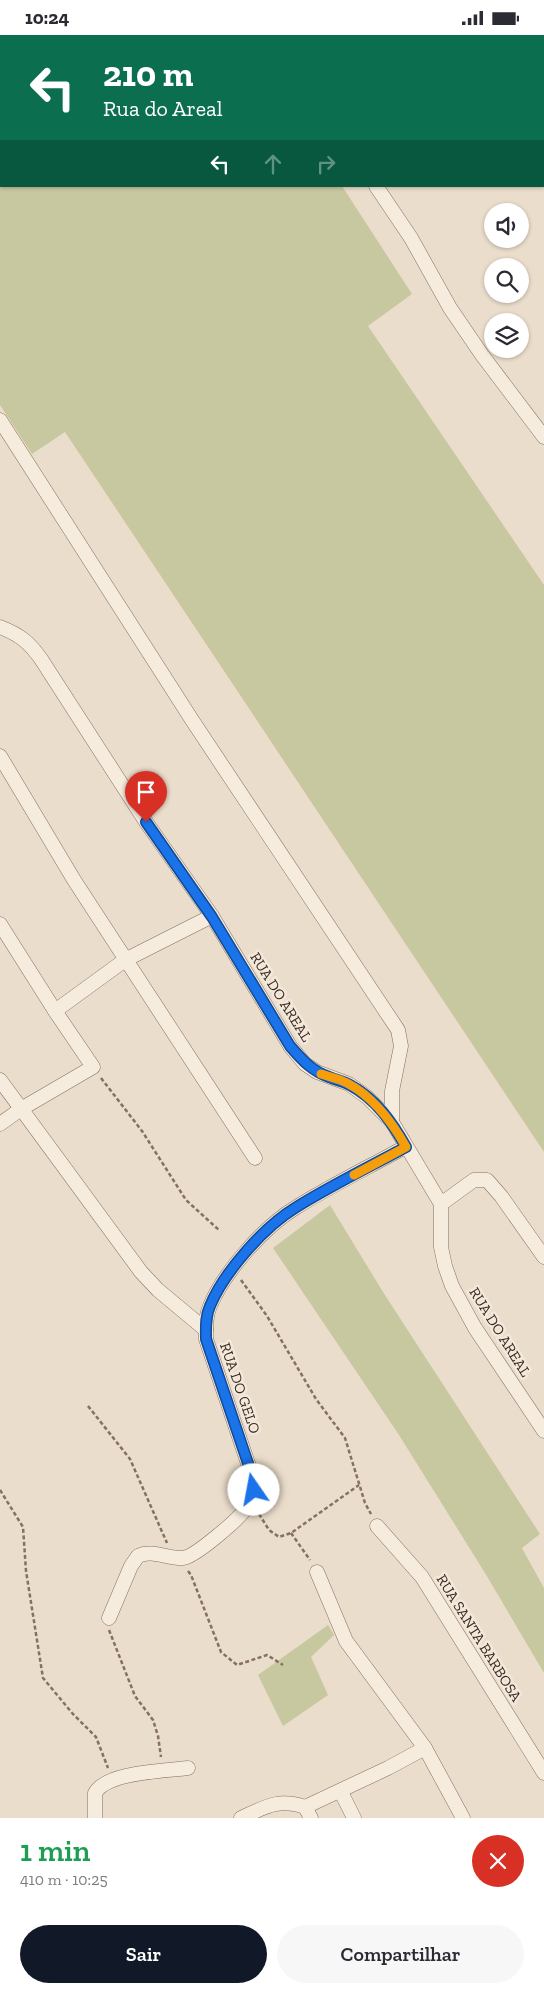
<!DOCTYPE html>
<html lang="pt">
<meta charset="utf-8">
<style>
:root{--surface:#fff;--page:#f7f7f7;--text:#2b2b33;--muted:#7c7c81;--accent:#111827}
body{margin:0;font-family:"Zilla Slab",serif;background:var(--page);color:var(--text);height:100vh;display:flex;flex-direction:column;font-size:19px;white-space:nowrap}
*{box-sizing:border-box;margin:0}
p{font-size:16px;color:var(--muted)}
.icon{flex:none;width:28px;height:28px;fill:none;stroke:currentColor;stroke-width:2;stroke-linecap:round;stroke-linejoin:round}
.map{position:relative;height:1783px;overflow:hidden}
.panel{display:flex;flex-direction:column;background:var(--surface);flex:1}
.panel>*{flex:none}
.guide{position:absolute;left:0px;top:0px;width:545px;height:152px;box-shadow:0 1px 4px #0004;background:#0b6e4f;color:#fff;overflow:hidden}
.tools{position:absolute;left:484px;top:168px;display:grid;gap:10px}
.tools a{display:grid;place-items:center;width:45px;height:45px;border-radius:50%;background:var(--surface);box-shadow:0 1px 4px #0004;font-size:25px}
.pin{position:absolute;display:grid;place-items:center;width:42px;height:42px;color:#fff;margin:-51px -21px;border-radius:50% 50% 50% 0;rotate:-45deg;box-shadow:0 0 5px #0007}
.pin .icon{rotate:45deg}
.me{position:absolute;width:55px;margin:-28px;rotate:348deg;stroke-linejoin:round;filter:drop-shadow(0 0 4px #0008)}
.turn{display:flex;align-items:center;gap:18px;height:105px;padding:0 20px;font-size:22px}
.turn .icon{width:65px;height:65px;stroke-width:2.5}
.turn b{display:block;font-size:35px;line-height:42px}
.lanes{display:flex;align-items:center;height:48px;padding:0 20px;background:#0003;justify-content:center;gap:25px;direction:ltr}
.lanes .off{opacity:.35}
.round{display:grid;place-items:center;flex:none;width:52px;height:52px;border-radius:26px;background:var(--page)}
.overview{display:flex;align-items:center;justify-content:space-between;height:85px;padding:0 20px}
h1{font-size:30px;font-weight:600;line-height:38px;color:#1e9e55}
.button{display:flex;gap:10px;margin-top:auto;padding:10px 20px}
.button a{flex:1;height:58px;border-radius:30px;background:var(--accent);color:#fff;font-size:20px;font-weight:600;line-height:58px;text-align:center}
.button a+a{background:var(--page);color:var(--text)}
.status{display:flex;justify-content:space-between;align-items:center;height:35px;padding:0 25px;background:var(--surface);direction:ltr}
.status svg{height:14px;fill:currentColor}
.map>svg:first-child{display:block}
.green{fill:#c8c8a0}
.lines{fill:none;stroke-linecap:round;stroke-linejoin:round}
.minor-casing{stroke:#867061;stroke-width:15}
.path{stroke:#867061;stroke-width:2.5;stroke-dasharray:4 2.5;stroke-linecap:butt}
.minor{stroke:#f6ecde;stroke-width:14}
.route-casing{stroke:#114b97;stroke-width:12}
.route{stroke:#1a73e8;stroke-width:9}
.slow{stroke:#f59e0b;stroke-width:9}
.labels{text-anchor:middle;stroke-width:5;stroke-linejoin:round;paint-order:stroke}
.street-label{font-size:15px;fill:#382a23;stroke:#f3e8da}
</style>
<div class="status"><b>10:24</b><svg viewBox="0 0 49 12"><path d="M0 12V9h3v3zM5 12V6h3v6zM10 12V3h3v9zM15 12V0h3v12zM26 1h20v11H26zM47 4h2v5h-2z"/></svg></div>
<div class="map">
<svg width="544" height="1783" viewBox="0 0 544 1783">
<rect width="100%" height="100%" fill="#ebddcb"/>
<!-- green -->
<g class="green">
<path d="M0,0H250L251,1H1V151H342L412,259L368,291L544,550V1117L65,397L32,419L0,370Z"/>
<path d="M330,1170L383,1257L540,1499L522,1513L544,1553V1638L485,1538L399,1400L273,1213Z"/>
<path d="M328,1590L334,1600L311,1622L328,1660L283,1691L258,1640Z"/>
</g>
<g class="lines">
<!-- minor casing -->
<g class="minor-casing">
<g id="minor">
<path d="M289,0V1"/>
<path d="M483,0L484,1"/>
<path d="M544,86V87"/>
<path d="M376,151L411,203L450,273L482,320L544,402"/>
<path d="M0,385L192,685L398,995L401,1011L392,1056V1087"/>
<path d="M0,592C20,600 29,607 41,624L146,787L212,881L290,1011L305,1029L317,1037L349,1049L367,1062L392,1087L441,1169V1212L445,1231L452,1251L475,1293L544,1396"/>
<path d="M0,721L74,845L255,1123"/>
<path d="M0,889L55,976"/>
<path d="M0,1045L141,1237L158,1255L206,1295"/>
<path d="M0,1089L21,1074L93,1032L55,976L125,925L212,881"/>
<path d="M441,1169L474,1145H487L501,1161L544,1222"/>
<path d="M377,1491L422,1542L544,1738"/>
<path d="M317,1537L346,1606L425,1713L463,1783"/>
<path d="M109,1583L131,1531L138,1521C151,1514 169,1524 183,1523C195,1522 240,1483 246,1473C252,1463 254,1455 253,1443L206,1304C206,1293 205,1282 210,1271C224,1237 264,1192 295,1173C330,1151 369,1132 405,1112"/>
<path d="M341,1757L354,1783"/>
<path d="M95,1783V1758C107,1737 164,1736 188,1733"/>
<path d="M241,1783C265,1772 278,1763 305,1772"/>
<path d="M311,1783L305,1772L388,1733L425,1713"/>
</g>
</g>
<!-- path -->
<g class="path">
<path d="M101,1043L142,1096L186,1165L220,1196"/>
<path d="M241,1245L267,1281L316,1364L345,1403L365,1468L371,1479"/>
<path d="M88,1371L130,1424L167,1508"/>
<path d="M0,1455L23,1492L26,1536L43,1643L73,1679L96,1702L108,1733"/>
<path d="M259,1479L269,1495L279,1502L291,1498L359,1450"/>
<path d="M291,1498L310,1525"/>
<path d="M188,1536L191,1540L221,1617L237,1630L267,1620L283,1630"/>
<path d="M109,1595L135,1661L153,1685L158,1701L161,1722"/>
</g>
<!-- minor -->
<use href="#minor" class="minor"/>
</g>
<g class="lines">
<!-- route casing -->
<g class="route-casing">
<path id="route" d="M146,787L212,882L290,1011C302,1025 312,1036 329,1042C336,1045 343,1046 350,1050C376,1064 392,1087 406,1112C369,1132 330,1151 295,1173C264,1192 224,1237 210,1271C205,1282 206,1293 206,1304L253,1443L254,1455"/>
</g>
<!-- route -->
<use href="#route" class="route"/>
<!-- slow -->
<path class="slow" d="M321,1039C330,1042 339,1044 347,1048C374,1062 392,1087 406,1112L354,1140"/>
</g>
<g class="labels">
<!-- street labels -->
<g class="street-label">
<text transform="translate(281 962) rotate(58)" y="5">RUA DO AREAL</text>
<text transform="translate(500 1297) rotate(58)" y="5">RUA DO AREAL</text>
<text transform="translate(240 1353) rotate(71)" y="5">RUA DO GELO</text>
<text transform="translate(479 1603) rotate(58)" y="5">RUA SANTA BARBOSA</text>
</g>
</g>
</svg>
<div class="tools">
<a><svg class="icon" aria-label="sound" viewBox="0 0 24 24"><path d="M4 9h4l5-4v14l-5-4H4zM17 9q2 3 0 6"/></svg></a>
<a><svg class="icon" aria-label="search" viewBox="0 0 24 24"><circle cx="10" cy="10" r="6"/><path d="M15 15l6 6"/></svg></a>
<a><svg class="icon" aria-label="layers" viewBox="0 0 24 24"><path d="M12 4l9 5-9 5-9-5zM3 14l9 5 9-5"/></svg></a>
</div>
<div class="pin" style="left:146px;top:787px;background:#d93025"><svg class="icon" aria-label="arrive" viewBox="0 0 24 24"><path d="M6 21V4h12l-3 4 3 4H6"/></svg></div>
<svg class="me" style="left:254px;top:1455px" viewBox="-20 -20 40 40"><circle r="19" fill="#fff"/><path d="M0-13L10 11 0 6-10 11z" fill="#1a73e8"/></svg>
<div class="guide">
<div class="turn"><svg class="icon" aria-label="left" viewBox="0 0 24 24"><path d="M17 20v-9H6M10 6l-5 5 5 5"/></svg><div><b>210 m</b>Rua do Areal</div></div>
<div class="lanes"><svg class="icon" aria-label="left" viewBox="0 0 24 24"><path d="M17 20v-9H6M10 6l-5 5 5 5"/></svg><svg class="icon off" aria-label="ahead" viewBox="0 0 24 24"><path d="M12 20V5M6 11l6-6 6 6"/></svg><svg class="icon off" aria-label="right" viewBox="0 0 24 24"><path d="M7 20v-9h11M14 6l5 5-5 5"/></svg></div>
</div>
</div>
<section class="panel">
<div class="overview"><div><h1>1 min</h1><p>410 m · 10:25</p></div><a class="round" style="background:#d93025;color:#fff"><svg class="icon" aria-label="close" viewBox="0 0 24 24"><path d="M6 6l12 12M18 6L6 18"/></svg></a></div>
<div class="button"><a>Sair</a><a>Compartilhar</a></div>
</section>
